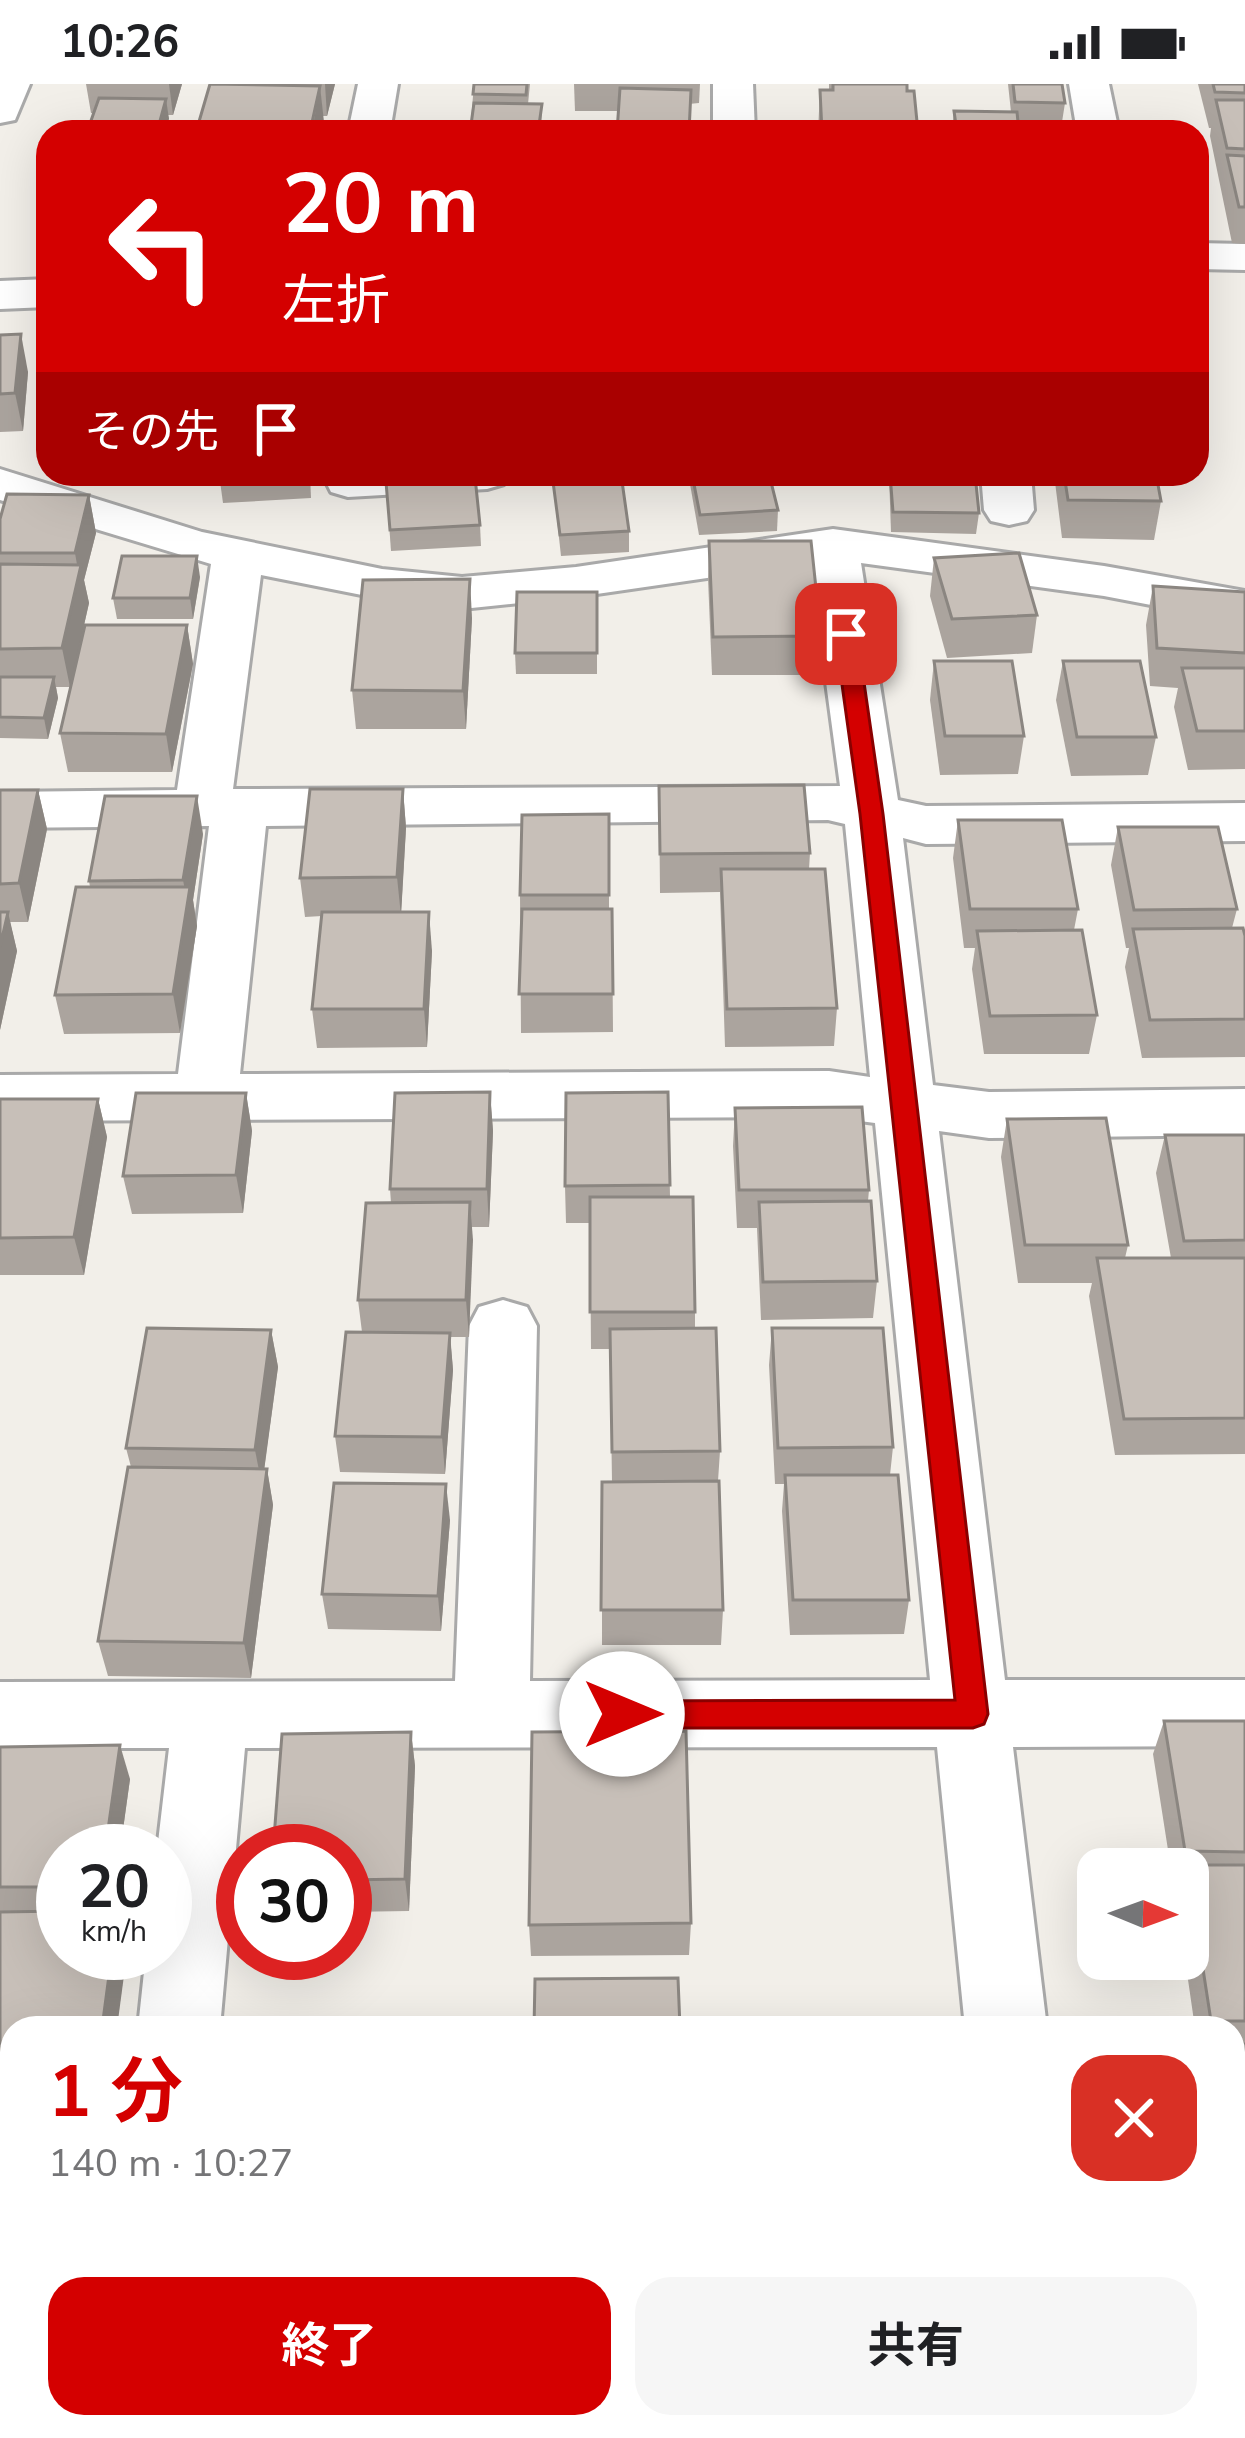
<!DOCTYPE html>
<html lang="ja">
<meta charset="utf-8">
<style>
:root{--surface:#fff;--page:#f6f6f6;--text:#202124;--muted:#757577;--accent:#d40000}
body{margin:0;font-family:"Nunito Sans","Noto Sans JP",sans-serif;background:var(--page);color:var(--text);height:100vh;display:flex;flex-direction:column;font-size:45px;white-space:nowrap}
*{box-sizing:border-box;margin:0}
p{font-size:39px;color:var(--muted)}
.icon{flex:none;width:66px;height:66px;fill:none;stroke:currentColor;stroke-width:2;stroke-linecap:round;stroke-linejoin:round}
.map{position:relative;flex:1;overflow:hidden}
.details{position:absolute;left:0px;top:1932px;width:1245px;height:423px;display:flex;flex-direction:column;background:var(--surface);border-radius:36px 36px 0 0;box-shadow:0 12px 48px #0002}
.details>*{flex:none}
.guide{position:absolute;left:36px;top:36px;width:1173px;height:366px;border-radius:36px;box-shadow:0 12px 48px #0002;background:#d40000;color:#fff;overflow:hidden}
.needle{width:78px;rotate:91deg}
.controls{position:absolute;left:1077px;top:1764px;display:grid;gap:24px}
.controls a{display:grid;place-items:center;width:132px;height:132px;border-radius:24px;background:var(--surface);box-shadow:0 12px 48px #0002;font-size:60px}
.speed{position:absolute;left:36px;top:1740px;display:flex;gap:24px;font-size:60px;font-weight:700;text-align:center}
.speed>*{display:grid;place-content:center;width:156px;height:156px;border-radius:50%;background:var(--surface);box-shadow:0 12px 48px #0002;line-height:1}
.speed small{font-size:30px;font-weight:400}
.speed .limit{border:18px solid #d22;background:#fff;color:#111}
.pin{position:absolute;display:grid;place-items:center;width:102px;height:102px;color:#fff;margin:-51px;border-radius:24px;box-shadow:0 6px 18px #0006}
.me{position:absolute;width:132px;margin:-66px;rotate:90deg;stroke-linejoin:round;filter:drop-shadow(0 0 9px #0008)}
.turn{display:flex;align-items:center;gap:42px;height:252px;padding:0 48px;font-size:54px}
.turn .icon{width:156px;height:156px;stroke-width:2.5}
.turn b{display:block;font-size:84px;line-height:102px}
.then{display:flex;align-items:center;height:114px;padding:0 48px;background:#0003;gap:24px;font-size:45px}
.round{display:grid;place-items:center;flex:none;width:126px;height:126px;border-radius:36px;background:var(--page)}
.headline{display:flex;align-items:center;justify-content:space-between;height:204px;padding:0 48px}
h1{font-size:72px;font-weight:700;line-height:90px;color:var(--accent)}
.button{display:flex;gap:24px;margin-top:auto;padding:24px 48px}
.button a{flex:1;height:138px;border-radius:36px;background:var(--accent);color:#fff;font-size:48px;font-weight:700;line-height:138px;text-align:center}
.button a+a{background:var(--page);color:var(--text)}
.status{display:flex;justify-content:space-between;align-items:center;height:84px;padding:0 60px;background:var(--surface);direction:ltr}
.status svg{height:33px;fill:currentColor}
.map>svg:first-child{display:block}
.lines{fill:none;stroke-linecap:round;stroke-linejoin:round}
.street-casing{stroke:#a9a9a9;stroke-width:6}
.street{fill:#fff;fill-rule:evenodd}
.wall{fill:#aba49e}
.shaded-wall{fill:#8b8681}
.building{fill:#c7bfb8;stroke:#8b8681;stroke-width:3}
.route{fill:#d40000;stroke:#8a0000;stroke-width:3}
</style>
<div class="status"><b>10:26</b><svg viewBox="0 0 49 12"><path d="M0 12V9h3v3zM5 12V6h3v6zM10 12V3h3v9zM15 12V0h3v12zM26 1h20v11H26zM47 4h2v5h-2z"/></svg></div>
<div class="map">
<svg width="1245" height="2354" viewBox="0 0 1245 2354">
<rect width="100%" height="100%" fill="#f2efe9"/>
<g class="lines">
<!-- street casing -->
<g class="street-casing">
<g id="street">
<path d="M0,0H30L15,36L0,39Z"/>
<path d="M358,0H398L390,48H348Z"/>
<path d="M713,0H753L755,48H713Z"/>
<path d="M1069,0H1109L1119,48H1077Z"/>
<path d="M1197,159L1245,160V186L1197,185Z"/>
<path d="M48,195V223L0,225V197Z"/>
<path d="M0,385L202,448L382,485L462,493L576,483L833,445L1104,482L1245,507V539L1104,512L861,479L898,716L926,722L1245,719V757L926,760L903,754L933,1001L989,1008L1245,1005V1051L989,1054L939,1047L1005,1596H1245V1662L1013,1663L1047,1944H965L937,1663L245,1664L220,1944H138L146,1869H165V1767H157L169,1664H0V1598L455,1597L469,1242L479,1223L503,1216L527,1223L537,1242L530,1597L930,1596L875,1039L829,1033L0,1037V991L178,990L209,742L0,744V708L177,706L211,480L0,416ZM810,479L840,702L233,705L261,491L382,515L462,525L576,513ZM828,736L845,740L870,993L829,987L240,990L266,742Z"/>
<path d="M322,390H512L504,400L487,405L348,413L331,408Z"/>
<path d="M981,390H1031L1034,426L1027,437L1009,441L991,437L984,426Z"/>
<path d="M1003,2343H1093L1095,2354H1003Z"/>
</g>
</g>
<!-- street -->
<use href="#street" class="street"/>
</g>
<!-- wall -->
<g class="wall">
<path d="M86,0H182L173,31H168L169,35L91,29Z"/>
<path d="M252,0H335L327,32H323L322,48H198V41Z"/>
<path d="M474,0H530L528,20H542L541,48H470Z"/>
<path d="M574,0H700L699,19L618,27H575Z"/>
<path d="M829,0H907L918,48H818L820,6H829Z"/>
<path d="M1008,0H1062L1065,19L1062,38H1018L1019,48H952L954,27L1011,28Z"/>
<path d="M1198,0H1245V160L1232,159L1210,52L1211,44H1209Z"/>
<path d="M0,251L28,288L23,347L0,348Z"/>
<path d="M97,390H180L98,395Z"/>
<path d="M219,390H310L311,414L223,419Z"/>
<path d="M552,390L629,447V468L561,472Z"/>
<path d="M690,390H769L778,426L777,447L699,451L690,400Z"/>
<path d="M889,390H975L979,429L976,450L891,448Z"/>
<path d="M1054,390H1156L1161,417L1154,456L1062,454Z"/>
<path d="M386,398L480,441L481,462L391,467Z"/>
<path d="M89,411L96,449L84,496L89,519L70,603H56L58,614L48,655L0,654V435Z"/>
<path d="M709,457L821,552L818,591H712L708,495Z"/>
<path d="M934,474L1037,531L1032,569L947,574L930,512Z"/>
<path d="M200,493L193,535H117L113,514Z"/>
<path d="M1153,502L1245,508V685L1188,686L1174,623L1178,604L1150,602L1146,541Z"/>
<path d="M597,508V590H516L515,569Z"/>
<path d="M472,534L466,645H356L352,606Z"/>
<path d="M187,541L193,580L172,688H68L60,649Z"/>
<path d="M934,577L1024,652L1018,690L940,691L930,616Z"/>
<path d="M1063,577L1156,653L1148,691L1071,692L1056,616Z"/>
<path d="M659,702L810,769L809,785L837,924L834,962L725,963L720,808L660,809Z"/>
<path d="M403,705L406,744L401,828L432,867L427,963L317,964L312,925L322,832L305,833L300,794Z"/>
<path d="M0,706H38L47,745L28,838H10L17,867L0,946Z"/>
<path d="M609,730V825H612L613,948L521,949L520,811Z"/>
<path d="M958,736L1078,825L1074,846L1097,931L1089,970H984L972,885L975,864H964L953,774Z"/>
<path d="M1118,743L1237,825L1232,844L1245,852V973L1142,974L1125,883L1129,864H1126L1111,781Z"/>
<path d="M203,750L193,816L197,842L180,949L64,950L55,911L90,803L89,797Z"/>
<path d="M490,1008L493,1047L489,1143H472L469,1253H450L453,1286L445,1390L340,1388L335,1352L362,1248L358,1216L391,1119L390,1105Z"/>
<path d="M668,1008L670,1113L695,1228V1245L720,1367L718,1397L723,1526L721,1561H602V1398H612L610,1265H591L590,1139H566L565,1102Z"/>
<path d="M246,1009L252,1047L243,1129L132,1130L123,1092Z"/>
<path d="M0,1015H98L107,1053L84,1191H0Z"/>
<path d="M735,1024L869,1106L868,1117L877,1197L873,1234L761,1236L757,1144H737L733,1062Z"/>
<path d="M1007,1035L1128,1161L1125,1174H1171L1156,1089L1165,1051H1245V1370L1115,1371L1089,1212L1092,1199H1018L1001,1073Z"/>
<path d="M772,1244L893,1363L890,1391L909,1516L904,1550L790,1551L782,1427L784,1400H775L769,1281Z"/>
<path d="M271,1246L278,1283L264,1385H267L273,1421L251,1594L108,1592L98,1557L131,1383L126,1364Z"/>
<path d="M450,1436L441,1547L328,1545L322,1510Z"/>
<path d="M1164,1637H1245V2160H1233V1944H1195L1185,1875H1188V1785H1171L1153,1670Z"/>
<path d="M411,1648L415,1682L409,1827L345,1828V1767Z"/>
<path d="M0,1663L130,1695L120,1767H63V1869L12,1944V2239L0,2240Z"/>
<path d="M691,1839L689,1871L531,1872L529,1841Z"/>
<path d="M832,2343H982L983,2354H832Z"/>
</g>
<!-- shaded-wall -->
<g class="shaded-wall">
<path d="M169,0H182L173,31Z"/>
<path d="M325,0H335L327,32Z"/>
<path d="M320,2L324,38L322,48H312Z"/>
<path d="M166,15L169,35L165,48H157Z"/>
<path d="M21,250L28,288L23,347L15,309Z"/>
<path d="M89,411L96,449L84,496L89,519L70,603L62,564L79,492L75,469Z"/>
<path d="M197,472L200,493L193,535L190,514Z"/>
<path d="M470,495L472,534L466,645L463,607Z"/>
<path d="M187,541L193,580L172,688L166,650Z"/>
<path d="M54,593L58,614L48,655L44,634Z"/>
<path d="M403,705L406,744L401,832L397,793Z"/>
<path d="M38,706L47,745L28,838L19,799Z"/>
<path d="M197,712L203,750L193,816L197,842L180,949L173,910L188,822L183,796Z"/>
<path d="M8,828L17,867L0,946V863Z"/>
<path d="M429,828L432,867L427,963L424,925Z"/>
<path d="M490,1008L493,1047L489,1143L487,1105Z"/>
<path d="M246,1009L252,1047L243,1129L236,1091Z"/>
<path d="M98,1015L107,1053L84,1191L74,1153Z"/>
<path d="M470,1118L473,1156L469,1253L466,1216Z"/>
<path d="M271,1246L278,1283L262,1402L255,1366Z"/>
<path d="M450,1249L453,1286L445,1390L442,1353Z"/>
<path d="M267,1385L273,1421L251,1594L244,1559Z"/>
<path d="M446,1400L450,1436L441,1547L438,1512Z"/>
<path d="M411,1648L415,1682L409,1827L405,1795Z"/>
<path d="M120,1661L130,1695L120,1767H105Z"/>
<path d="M112,1869H127L117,1944H102Z"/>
<path d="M48,2343H64L63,2354H46Z"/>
<path d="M288,2343H298L297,2354H288Z"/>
</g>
<!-- building -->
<g class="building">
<path d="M210,0L320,2L311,43L198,41Z"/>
<path d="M474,0H527L526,11L473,10Z"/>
<path d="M833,0H907V7H914L918,48H822L820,6H833Z"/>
<path d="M1013,0H1062L1065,19L1015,18Z"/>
<path d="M1213,0H1245V9L1215,8Z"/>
<path d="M620,4L691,6L689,48H617Z"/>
<path d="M99,14L166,15L157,48H87Z"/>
<path d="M1216,16H1245V65L1227,64Z"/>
<path d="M474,19L542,20L538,48H470Z"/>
<path d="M954,27L1017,28L1019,48H957Z"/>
<path d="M1227,71L1245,72V123H1239Z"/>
<path d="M21,250L15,309L0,310V251Z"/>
<path d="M552,390H621L629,447L560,451Z"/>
<path d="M692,390H769L778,426L700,431Z"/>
<path d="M890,390H975L979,429L893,428Z"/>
<path d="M1064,390H1156L1161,417L1068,416Z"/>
<path d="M475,393L480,441L390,446L386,398Z"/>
<path d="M7,410L89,411L75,469H0V435Z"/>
<path d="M709,457H811L821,552L713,553Z"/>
<path d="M1019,469L1037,531L952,535L934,474Z"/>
<path d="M122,472H197L190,514H113Z"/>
<path d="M0,480L81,481L62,564L0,565Z"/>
<path d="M470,495L463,607L352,606L363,496Z"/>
<path d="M1153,502L1245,508V569L1157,564Z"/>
<path d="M517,508H597V569H515Z"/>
<path d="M85,541H187L166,650L60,649Z"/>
<path d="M934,577H1012L1024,652H945Z"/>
<path d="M1063,577H1140L1156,653H1077Z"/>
<path d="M1182,584H1245V647H1197Z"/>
<path d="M0,593H54L44,634L0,633Z"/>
<path d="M804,701L810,769L660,770L659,702Z"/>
<path d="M310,705H403L397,793L300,794Z"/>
<path d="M0,706H38L19,799L0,800Z"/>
<path d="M105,712H197L183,796L89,797Z"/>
<path d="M609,730V811H520L522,731Z"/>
<path d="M958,736H1062L1078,825H970Z"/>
<path d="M1118,743H1218L1237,825L1134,826Z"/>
<path d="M721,785H825L837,924L727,925Z"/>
<path d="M76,803H190L173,910L55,911Z"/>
<path d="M522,825H612L613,910H519Z"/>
<path d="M0,828H8L0,863Z"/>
<path d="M322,828H429L424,925H312Z"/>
<path d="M1243,844L1245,852V935L1150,936L1133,845Z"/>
<path d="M1082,846L1097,931L990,932L977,847Z"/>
<path d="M490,1008L487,1105H390L395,1009Z"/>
<path d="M668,1008L670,1101L565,1102L566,1009Z"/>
<path d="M136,1009H246L236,1091L123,1092Z"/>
<path d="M0,1015H98L74,1153L0,1154Z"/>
<path d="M862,1023L869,1106H739L735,1024Z"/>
<path d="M1106,1034L1128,1161H1025L1007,1035Z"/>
<path d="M1165,1051H1245V1156L1184,1157Z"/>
<path d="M590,1113H693L695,1228H590Z"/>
<path d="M871,1117L877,1197L763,1198L759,1118Z"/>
<path d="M470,1118L466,1216H358L366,1119Z"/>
<path d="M1097,1174H1245V1334L1124,1335Z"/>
<path d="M147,1244L271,1246L255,1366L126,1364Z"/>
<path d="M716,1244L720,1367L612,1368L610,1245Z"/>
<path d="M772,1244H883L893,1363L778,1364Z"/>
<path d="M346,1248L450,1249L442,1353L335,1352Z"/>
<path d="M128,1383L267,1385L244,1559L98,1557Z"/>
<path d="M785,1391H898L909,1516H793Z"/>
<path d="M719,1397L723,1526H601L602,1398Z"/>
<path d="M334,1399L446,1400L438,1512L322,1510Z"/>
<path d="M1164,1637H1245V1768L1185,1767Z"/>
<path d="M686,1647L691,1839L529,1841L532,1648Z"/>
<path d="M411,1648L405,1795L345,1796V1767H273L282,1650Z"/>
<path d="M120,1661L105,1767H63V1803H0V1663Z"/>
<path d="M1187,1781H1245V1937H1211Z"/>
<path d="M63,1827V1869H112L102,1944H12V1962H0V1828Z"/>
<path d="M678,1894L680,1944H534L535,1895Z"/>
<rect x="1233" y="1960" width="12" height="173"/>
<rect x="0" y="1984" width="12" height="229"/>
<path d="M0,2271H12V2343H48L46,2354H0Z"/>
<path d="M151,2343H288V2354H150Z"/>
<path d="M394,2343H538V2354H393Z"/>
<path d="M612,2343H752L753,2354H613Z"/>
<path d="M838,2343H982L983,2354H839Z"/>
</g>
<!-- route -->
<path class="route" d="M846,544L857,550L883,730L988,1630L984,1640L973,1644H622L611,1640L607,1630L611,1621L622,1617L955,1616L860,730L835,550Z"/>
</svg>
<div class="controls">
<a><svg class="needle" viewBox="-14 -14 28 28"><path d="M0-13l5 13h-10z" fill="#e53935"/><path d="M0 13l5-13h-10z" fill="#757577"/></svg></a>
</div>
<div class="speed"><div>20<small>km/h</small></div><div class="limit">30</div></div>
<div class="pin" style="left:846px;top:550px;background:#d93025"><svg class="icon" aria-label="arrive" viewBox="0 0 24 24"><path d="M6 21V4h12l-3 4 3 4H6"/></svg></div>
<svg class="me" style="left:622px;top:1630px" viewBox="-20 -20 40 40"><circle r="19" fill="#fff"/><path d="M0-13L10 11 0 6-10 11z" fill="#d40000"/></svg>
<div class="guide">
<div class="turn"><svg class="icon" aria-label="left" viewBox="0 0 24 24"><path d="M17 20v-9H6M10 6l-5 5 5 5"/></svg><div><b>20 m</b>左折</div></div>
<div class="then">その先<svg class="icon" aria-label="arrive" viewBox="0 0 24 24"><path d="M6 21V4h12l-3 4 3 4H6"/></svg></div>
</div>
<section class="details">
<div class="headline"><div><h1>1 分</h1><p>140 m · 10:27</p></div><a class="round" style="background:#d93025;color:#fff"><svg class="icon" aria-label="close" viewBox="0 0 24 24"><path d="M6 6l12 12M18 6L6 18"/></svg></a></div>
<div class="button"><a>終了</a><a>共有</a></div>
</section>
</div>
